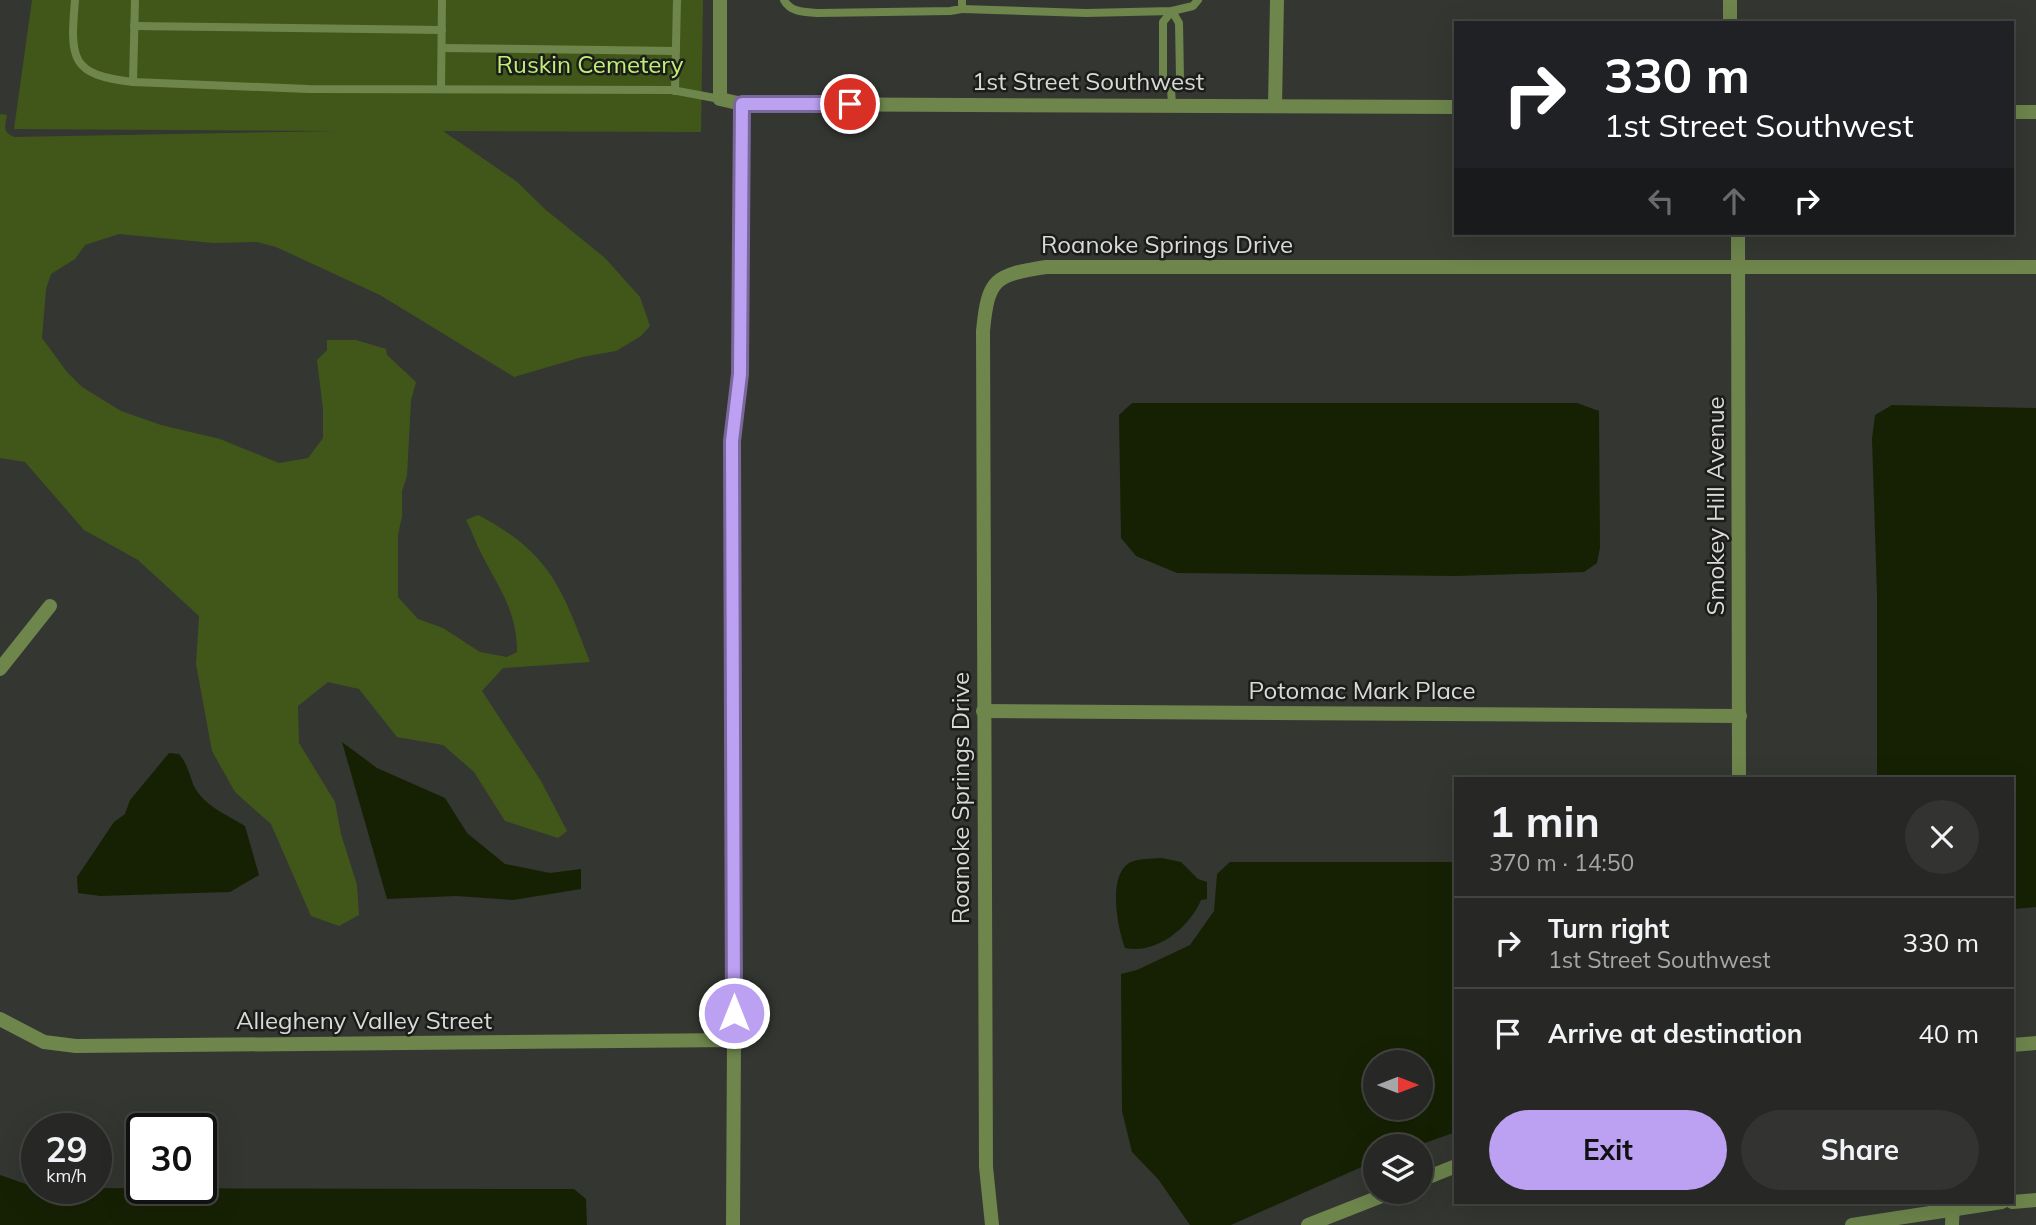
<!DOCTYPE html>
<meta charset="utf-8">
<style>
:root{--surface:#272825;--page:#333432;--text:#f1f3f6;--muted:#a4a6a7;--line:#434442;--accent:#bca0f2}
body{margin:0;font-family:Mulish,sans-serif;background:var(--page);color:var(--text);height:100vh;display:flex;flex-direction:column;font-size:26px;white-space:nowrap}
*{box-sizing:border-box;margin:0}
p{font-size:23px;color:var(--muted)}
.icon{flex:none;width:38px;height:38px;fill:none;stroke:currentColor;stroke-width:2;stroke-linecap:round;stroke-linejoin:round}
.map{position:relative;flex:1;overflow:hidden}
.sheet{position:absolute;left:1454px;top:777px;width:560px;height:427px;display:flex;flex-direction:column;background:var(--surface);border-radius:0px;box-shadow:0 7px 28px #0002,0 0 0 2px var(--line)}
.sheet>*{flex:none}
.top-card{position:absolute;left:1454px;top:21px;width:560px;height:214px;border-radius:0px;box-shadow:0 7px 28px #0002,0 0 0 2px var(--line);background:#202124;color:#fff;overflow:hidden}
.needle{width:46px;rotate:90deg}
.buttons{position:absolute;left:1363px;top:1050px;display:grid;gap:14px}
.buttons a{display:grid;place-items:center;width:70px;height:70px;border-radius:50%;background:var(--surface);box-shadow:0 7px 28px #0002,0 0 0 2px var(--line);font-size:35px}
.speed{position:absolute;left:21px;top:1113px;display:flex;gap:14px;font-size:35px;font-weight:700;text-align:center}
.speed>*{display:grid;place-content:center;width:91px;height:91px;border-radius:50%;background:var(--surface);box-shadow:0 7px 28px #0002,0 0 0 2px var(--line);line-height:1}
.speed small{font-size:18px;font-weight:400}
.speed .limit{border:4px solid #111;border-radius:10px;background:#fff;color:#111}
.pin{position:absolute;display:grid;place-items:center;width:60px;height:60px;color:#fff;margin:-30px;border:4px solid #fff;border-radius:50%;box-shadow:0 2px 7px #0007}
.me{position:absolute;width:77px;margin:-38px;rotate:0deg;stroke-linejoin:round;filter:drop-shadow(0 0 5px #0008)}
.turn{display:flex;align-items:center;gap:24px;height:147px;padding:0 35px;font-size:32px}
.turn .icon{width:91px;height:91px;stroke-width:2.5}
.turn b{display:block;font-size:49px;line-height:60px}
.lanes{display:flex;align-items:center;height:66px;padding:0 35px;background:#0003;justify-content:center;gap:35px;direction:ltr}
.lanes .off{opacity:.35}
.round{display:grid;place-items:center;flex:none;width:74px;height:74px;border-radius:37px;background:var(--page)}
.overview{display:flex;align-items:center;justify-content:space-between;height:119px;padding:0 35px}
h1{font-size:42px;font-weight:700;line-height:52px}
.cta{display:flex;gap:14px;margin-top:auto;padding:14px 35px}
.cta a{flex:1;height:80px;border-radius:42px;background:var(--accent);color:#111;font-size:28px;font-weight:700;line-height:80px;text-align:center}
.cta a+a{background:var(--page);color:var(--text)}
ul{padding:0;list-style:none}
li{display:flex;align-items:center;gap:21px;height:91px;padding:0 35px;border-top:2px solid var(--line)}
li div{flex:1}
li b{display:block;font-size:26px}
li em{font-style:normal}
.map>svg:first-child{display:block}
.green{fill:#41571a}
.water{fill:#162104;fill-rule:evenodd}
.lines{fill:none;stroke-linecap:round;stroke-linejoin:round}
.service{stroke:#6e854c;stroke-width:8}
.minor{stroke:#6e854c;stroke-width:14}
.route-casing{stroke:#7a689d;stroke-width:18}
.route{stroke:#bca0f2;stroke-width:12}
.labels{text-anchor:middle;stroke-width:5;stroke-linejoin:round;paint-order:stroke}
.park-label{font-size:24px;fill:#bfef75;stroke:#1c1d1b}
.street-label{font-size:24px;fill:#d8dad7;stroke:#1c1d1b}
</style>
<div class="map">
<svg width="2036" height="1225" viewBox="0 0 2036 1225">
<rect width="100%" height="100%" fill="#343631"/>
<!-- green -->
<path class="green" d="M32,0H703L701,132L443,131L516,181L546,210L605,258L640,297L650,326L641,336L616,351L582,357L514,377L380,295L276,247L257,242L213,243L119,234L85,245L75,259L51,274L46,289L42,338L67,372L82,387L121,411L161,425L220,439L279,463L308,458L323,438V409L317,360L327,350V340H356L386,349L387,355L416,382L411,400L407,476L402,491V516L398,535V597L418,619L443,628L480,652L507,657L517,652C517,611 500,590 482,555C476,544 472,531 466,520L478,515C551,553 562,589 590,662L503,668L482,691L541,781L567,831L558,838L505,821L474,772L443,745L397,737L359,689L328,682L298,706L299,743L335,802L341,834L357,885L359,915L339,926L311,916L271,824L235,792L212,751L196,664L199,616L138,560L84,530L25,462L0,458V114L7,115C5,126 2,132 14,137L338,131L14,129Z"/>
<!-- water -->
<g class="water">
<path d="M1132,403H1577L1599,411L1600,548L1597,563L1584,572L1456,576L1177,573L1136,556L1121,538L1119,415Z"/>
<path d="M1892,405L2036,408V907L2013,909L2012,779H1877V595L1872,439L1875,415Z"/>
<path d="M342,742L377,768L445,798L467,833L505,864L550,873L581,869V889L513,900L456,896L387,899Z"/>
<path d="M169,753L179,754C187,763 189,773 193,784C203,806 226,814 245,826L259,875L230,892L100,896L78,893L77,877L114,822L125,814L130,800Z"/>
<path d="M1162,858L1181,862L1198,879L1207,882V899L1201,900C1190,927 1156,955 1125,948C1118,929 1107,877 1129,863C1138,858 1152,859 1162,858Z"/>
<path d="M1230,862H1456V1132L1416,1146H1376L1375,1161L1231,1225H1190L1158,1179L1132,1152L1122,1111L1121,974L1137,970L1190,945L1214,911L1217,874ZM1421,1062V1108H1376V1062Z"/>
<path d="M0,1175L37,1188L574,1189L586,1199L587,1225H0Z"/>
</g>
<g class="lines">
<!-- service -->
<g class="service">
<path d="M75,0C70,59 70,75 133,82L308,89L672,90L720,99"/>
<path d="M784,0C791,13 806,12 819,13L950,11L962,9V0"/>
<path d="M962,9L1086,13L1172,11L1193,6L1198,0"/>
<path d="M134,26L442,30"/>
<path d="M442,48L676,51"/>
<path d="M133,82L135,0"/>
<path d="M1171,88L1163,81V22L1172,11L1179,23L1180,78L1171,88L1172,105"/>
<path d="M441,89L442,0"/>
<path d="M675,91L677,0"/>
</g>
<!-- minor -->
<g class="minor">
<path d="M720,0V99L742,104L1456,107"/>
<path d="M1730,23V0"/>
<path d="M1275,105L1277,0"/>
<path d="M2012,112H2036"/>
<path d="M1738,233L1739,779"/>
<path d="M0,669L50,606"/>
<path d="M983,711L1740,716"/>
<path d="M0,1019L44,1042L76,1046L734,1040"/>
<path d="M2012,1045L2036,1043"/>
<path d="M1421,1180L1456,1166"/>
<path d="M2012,1202L2036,1200"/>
<path d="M733,1225L734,1040L732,441L740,374L742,104"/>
<path d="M992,1225L986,1167L983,331C988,278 995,275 1046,267H2036"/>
<path d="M1308,1225L1392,1192"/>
<path d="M1852,1225L2002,1202"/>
<path d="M1952,1225L1953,1202"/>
</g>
</g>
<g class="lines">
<!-- route casing -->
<g class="route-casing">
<path id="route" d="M734,1013L732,441L740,374L742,104H850"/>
</g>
<!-- route -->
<use href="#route" class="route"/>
</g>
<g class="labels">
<!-- park labels -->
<g class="park-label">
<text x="590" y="73">Ruskin Cemetery</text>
</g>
<!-- street labels -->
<g class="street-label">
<text x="1088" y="90">1st Street Southwest</text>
<text x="1167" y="253">Roanoke Springs Drive</text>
<text transform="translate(1716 506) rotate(-90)" y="8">Smokey Hill Avenue</text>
<text x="1362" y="699">Potomac Mark Place</text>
<text transform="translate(961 798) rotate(-90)" y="8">Roanoke Springs Drive</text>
<text x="364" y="1029">Allegheny Valley Street</text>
</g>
</g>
</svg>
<div class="buttons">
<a><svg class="needle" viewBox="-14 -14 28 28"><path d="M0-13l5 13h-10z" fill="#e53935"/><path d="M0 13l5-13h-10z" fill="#a4a6a7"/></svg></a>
<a><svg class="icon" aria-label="layers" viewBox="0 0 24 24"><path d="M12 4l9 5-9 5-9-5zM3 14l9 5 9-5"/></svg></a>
</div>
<div class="speed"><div>29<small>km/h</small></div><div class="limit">30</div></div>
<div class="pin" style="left:850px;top:104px;background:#d93025"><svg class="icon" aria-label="arrive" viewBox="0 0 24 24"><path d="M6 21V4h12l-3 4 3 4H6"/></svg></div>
<svg class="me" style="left:734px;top:1013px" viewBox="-20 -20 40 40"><circle r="17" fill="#bca0f2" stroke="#fff" stroke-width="3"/><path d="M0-11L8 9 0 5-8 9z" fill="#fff"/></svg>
<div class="top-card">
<div class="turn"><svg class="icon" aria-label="right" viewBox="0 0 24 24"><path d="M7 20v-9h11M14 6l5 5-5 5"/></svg><div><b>330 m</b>1st Street Southwest</div></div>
<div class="lanes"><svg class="icon off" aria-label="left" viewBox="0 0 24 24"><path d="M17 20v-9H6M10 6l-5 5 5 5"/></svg><svg class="icon off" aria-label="ahead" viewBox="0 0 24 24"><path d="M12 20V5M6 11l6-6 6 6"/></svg><svg class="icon" aria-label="right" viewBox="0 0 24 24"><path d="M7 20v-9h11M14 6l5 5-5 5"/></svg></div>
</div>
<section class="sheet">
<div class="overview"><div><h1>1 min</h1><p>370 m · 14:50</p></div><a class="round"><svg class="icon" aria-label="close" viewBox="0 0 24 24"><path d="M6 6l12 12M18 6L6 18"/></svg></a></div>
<ul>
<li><svg class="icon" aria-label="right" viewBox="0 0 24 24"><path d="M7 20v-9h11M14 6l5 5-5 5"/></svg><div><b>Turn right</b><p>1st Street Southwest</p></div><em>330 m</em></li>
<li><svg class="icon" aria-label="arrive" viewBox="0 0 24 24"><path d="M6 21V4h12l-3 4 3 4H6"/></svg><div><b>Arrive at destination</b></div><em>40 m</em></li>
</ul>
<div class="cta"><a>Exit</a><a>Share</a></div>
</section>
</div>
